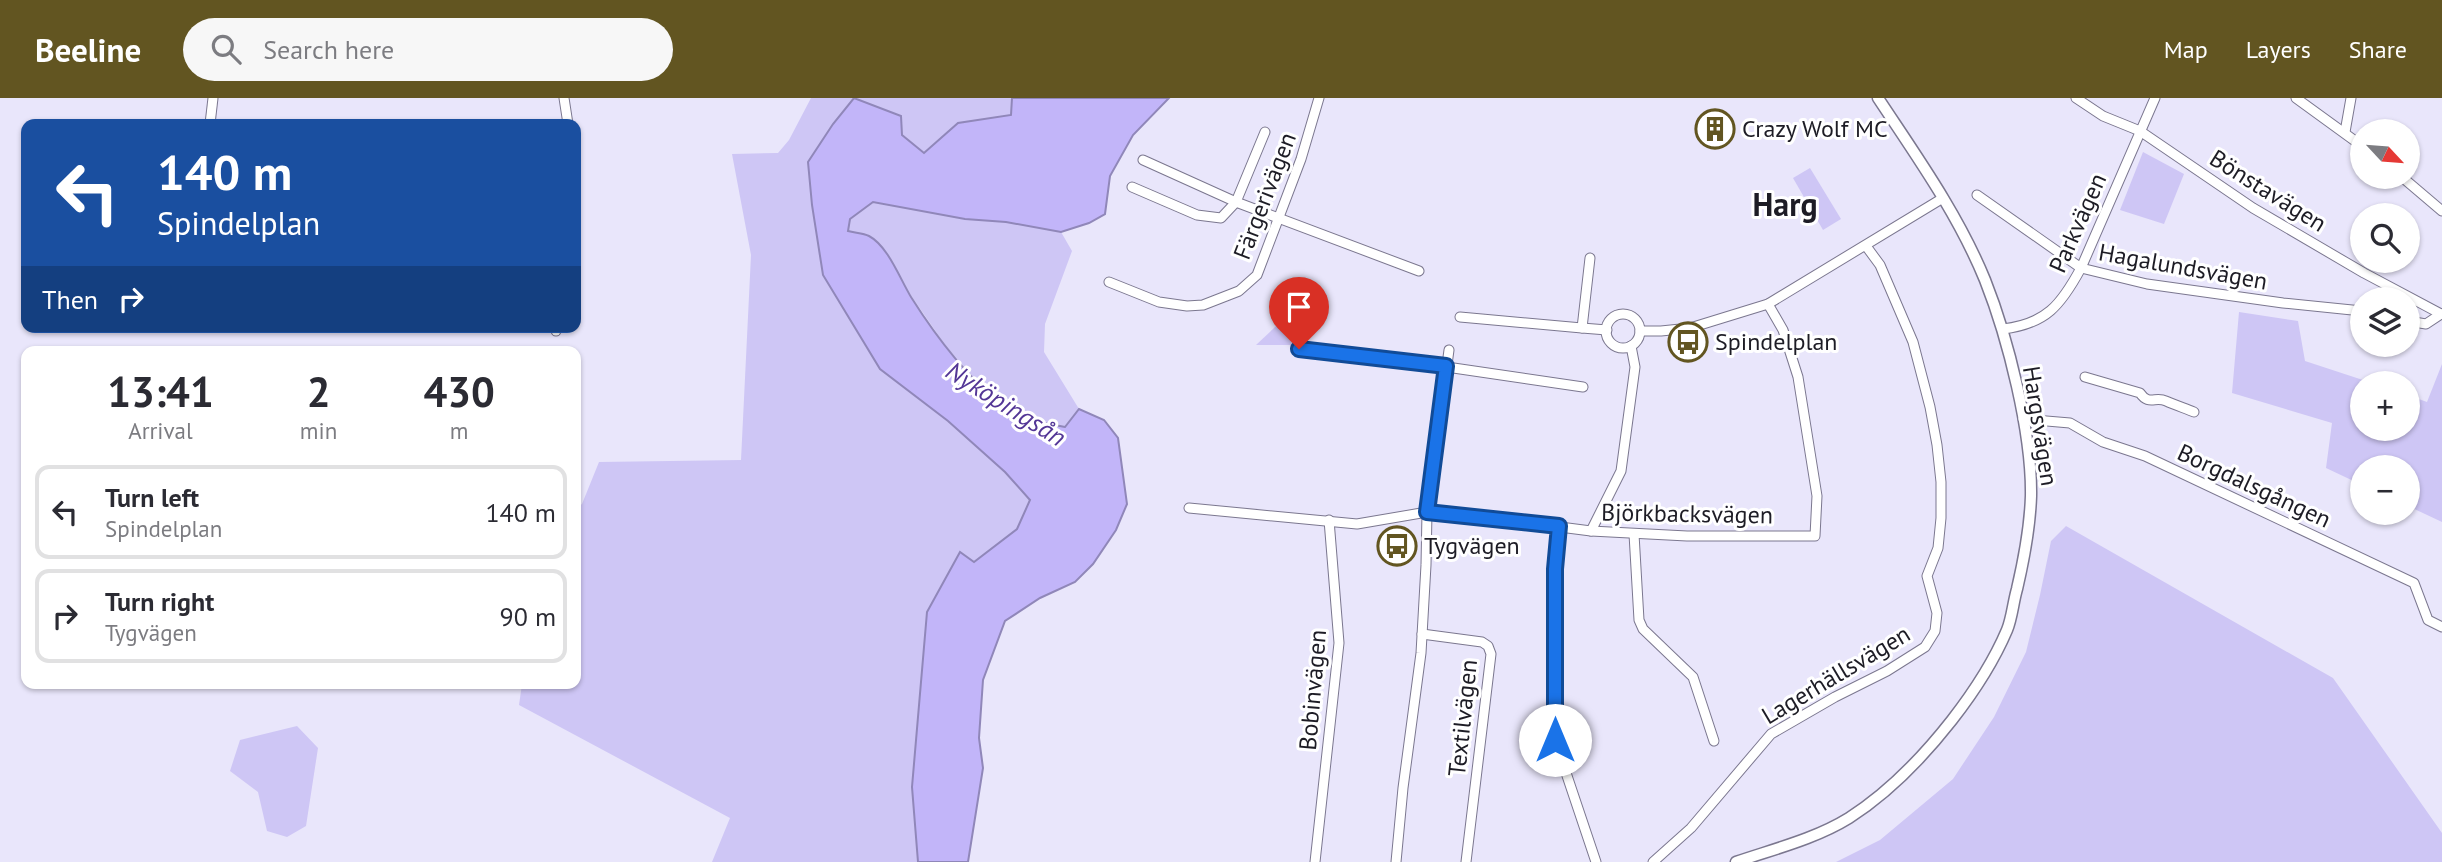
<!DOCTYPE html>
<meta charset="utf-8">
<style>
:root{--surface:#fff;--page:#f7f7f7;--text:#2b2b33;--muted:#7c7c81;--line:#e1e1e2;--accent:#625521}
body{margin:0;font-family:"PT Sans",sans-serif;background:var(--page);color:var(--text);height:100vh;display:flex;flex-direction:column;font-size:26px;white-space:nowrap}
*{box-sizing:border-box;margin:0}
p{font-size:23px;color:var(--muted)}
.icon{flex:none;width:38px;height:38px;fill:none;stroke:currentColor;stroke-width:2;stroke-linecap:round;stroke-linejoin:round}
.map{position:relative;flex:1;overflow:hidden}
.sheet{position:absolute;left:21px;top:248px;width:560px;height:343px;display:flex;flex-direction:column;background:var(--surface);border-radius:14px;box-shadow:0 2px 5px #0004}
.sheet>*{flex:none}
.guide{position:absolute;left:21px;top:21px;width:560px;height:214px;border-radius:14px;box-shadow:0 2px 5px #0004;background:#1a4fa0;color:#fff;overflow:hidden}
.needle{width:46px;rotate:116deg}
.fabs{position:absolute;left:2350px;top:21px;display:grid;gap:14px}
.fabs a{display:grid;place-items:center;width:70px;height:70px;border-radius:50%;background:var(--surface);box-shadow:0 2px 5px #0004;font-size:35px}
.pin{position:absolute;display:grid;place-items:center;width:60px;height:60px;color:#fff;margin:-72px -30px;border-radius:50% 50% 50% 0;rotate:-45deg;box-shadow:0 0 7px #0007}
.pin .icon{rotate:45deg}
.me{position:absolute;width:77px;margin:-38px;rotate:0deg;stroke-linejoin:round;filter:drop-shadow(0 0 5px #0008)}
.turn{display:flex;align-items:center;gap:24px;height:147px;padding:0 21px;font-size:32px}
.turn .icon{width:91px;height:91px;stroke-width:2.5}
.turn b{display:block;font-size:49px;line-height:60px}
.then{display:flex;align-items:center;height:66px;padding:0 21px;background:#0003;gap:14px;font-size:26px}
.eta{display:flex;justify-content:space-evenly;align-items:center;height:119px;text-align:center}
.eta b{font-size:42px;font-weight:700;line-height:49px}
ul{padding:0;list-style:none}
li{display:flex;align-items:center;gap:21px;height:94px;margin:0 14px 10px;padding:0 7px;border:4px solid var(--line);border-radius:14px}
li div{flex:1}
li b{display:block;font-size:26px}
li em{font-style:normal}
header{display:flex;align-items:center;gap:42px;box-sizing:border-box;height:98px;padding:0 35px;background:var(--accent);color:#fff}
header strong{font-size:33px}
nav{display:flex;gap:38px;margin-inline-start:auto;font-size:24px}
.search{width:490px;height:63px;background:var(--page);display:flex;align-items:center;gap:18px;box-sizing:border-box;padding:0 24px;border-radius:38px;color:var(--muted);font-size:26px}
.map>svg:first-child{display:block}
.green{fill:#cec6f5}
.water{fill:#c2b5f9;stroke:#9087b9;stroke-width:2}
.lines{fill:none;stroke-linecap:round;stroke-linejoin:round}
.minor-casing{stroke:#7b778f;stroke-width:11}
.tertiary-casing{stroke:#7b778f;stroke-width:13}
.minor{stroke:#fff;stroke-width:9}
.tertiary{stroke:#fff;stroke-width:10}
.route-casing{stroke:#114b97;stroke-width:18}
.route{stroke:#1a73e8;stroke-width:12}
.labels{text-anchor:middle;stroke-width:6;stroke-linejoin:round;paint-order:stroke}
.poi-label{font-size:24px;fill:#1d1c25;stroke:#fff;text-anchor:start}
.street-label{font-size:24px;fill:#1d1c25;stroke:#fff}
.water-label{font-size:26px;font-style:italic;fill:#533696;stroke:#fff}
.district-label{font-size:32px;font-weight:bold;fill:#1d1c25;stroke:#fff}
</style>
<header>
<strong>Beeline</strong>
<div class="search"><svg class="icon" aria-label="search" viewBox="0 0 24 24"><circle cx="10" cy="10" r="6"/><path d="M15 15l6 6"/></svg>Search here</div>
<nav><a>Map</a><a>Layers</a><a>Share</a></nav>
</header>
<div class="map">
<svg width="2442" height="764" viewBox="0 0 2442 764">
<rect width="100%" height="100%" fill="#e9e6fb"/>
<!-- green -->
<g class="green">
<path d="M811,0H854L833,26L808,64L880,271L948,323L1005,374L1030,402L1017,431L974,465L961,454L918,764H712L730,720L519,607L522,586H576V410L582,406L599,364L741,362L751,157L732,56L778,55L789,42Z"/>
<path d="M857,0H1012V17L958,25L924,56Z"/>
<path d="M2143,54L2184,76L2164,126L2120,112Z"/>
<path d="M1810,70L1841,121L1823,132L1793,80Z"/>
<path d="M872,104L965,121L1006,124L1061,134L1072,153L1045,226L1044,254L1079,311L1065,329L1037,324L1002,307L973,279L945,247L897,177L885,153L848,133L850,121Z"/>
<path d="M1292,213L1297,247H1256Z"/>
<path d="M2239,214L2298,223L2305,263L2372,285H2362V331H2408V297L2427,304L2442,266V424L2408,408V369H2362V387L2326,370L2332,325L2232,295Z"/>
<path d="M2066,428L2333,580L2442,735V764H1836L1880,742L1953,681L1994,619L2026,554L2040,497L2051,443Z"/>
<path d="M297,628L318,650L306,728L287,739L267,733L258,694L230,673L240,642Z"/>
</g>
<!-- water -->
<path class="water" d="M854,0L901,18L902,37L924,55L958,25L1011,17L1012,0H1169L1133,37L1110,78L1105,116L1089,125L1061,134L1006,124L965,121L873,104L850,121L848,133C855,135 863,135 869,138C888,148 900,181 911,199C935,237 965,277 1000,305C1018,320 1043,325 1065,329L1079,311L1104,322L1118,340L1127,406L1116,432L1093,466L1075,484L1040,500L1005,523L983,582L979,640L983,670L968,764H918L912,689L927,514L960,454L974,464L1017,431L1030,402L1005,374L948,323L880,271L823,177L812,107L808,64L833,26Z"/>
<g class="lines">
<!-- minor casing -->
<g class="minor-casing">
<g id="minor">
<path d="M564,0L568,26"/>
<path d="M2076,0L2103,18L2140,33L2253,110L2364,175L2441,216"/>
<path d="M2296,0L2362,48"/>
<path d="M210,26L213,0"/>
<path d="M2345,34L2351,0"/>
<path d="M1143,62L1236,104L1419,173"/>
<path d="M2402,79L2442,113"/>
<path d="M1132,89L1197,117L1221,120L1236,104L1265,34"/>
<path d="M1977,97L2081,170L2147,186L2283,205L2362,213"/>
<path d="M1109,184L1159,204L1187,208L1203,207L1239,193L1257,177L1301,61L1319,0"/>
<circle cx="1623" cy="233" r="17"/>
<path d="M1460,219L1582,230L1590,160"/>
<path d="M2408,223L2426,226L2441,216"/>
<path d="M1582,230L1607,232"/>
<path d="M2003,231C2046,226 2061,207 2081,170L2155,0"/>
<path d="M556,233V229"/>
<path d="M1640,233H1661L1690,230L1768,206L1943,100"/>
<path d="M1299,251L1399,262L1583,289"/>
<path d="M2085,279L2140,295C2149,308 2155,298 2166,303C2175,307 2184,310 2194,314"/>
<path d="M2023,321L2070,325L2103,344L2145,358L2414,485L2428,522L2442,529"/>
<path d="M1189,410L1357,426L1427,414L1474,418L1591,433L1687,438H1815L1817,398L1798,279L1783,232L1768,206"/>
<path d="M1559,428L1555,471V642L1596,764"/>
<path d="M1591,433L1621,373L1635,269L1631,248"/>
<path d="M1634,436L1639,522L1643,531L1693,579L1714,643"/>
<path d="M1422,536L1482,544L1488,548L1491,556L1466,764"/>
<path d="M1315,764L1339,545L1329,422"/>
<path d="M1396,764L1403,690L1421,555L1426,467L1427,414L1449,252"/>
<path d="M1653,764L1691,730L1771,636L1835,599L1887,573L1925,549L1935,533L1937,515L1927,478L1938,450L1941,420V384L1937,347L1930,309L1913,244L1880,167L1866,148"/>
</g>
</g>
<!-- tertiary casing -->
<g class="tertiary-casing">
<path id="tertiary" d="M1736,764C1774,751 1815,741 1849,720C1888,695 1923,659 1952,622C1973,595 1993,565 2007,532C2012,520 2013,505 2017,491C2024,461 2030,429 2031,398C2032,335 2008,240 1985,182C1958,116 1917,59 1878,0"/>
</g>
<!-- minor -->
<use href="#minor" class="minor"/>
<!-- tertiary -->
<use href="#tertiary" class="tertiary"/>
</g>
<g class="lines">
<!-- route casing -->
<g class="route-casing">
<path id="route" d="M1299,251L1446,268L1427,414L1559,428L1555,471V642"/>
</g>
<!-- route -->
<use href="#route" class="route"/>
</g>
<!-- icons -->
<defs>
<g id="building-ring" transform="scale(2.0125)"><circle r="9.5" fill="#fff" stroke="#625521" stroke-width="1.5"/><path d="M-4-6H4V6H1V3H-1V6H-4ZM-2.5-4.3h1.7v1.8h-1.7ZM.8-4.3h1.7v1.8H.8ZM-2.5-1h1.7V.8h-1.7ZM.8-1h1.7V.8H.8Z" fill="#625521"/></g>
<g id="bus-ring" transform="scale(2.0125)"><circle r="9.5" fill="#fff" stroke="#625521" stroke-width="1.5"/><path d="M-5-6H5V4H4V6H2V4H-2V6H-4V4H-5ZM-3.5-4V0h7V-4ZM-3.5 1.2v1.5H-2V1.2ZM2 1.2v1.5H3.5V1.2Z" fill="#625521"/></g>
</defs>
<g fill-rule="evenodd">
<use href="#building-ring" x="1715" y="31"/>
<use href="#bus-ring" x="1688" y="244"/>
<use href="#bus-ring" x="1397" y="448"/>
</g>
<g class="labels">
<!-- poi labels -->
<g class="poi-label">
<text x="1742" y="39">Crazy Wolf MC</text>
<text x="1715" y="252">Spindelplan</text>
<text x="1424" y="456">Tygvägen</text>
</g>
<!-- street labels -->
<g class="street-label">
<text transform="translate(2268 93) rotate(32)" y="8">Bönstavägen</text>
<text transform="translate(1265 98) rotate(-69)" y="8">Färgerivägen</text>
<text transform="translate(2078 125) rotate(-66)" y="8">Parkvägen</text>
<text transform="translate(2183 169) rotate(10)" y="8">Hagalundsvägen</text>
<text transform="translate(2040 328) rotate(81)" y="8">Hargsvägen</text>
<text transform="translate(2254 388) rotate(25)" y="8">Borgdalsgången</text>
<text transform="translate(1687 416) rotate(1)" y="8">Björkbacksvägen</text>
<text transform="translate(1836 577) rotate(-31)" y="8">Lagerhällsvägen</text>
<text transform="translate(1313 592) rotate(-85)" y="8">Bobinvägen</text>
<text transform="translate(1463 620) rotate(-84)" y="8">Textilvägen</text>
</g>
<!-- water labels -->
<g class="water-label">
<text transform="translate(1006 306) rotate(32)" y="9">Nyköpingsån</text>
</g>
<!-- district labels -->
<g class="district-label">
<text x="1785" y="118">Harg</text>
</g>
</g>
</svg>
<div class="fabs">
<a><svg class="needle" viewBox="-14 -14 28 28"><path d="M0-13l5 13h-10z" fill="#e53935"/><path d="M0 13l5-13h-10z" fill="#7c7c81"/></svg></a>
<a><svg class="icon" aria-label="search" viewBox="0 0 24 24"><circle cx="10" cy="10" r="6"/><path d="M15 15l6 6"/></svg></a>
<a><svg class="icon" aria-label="layers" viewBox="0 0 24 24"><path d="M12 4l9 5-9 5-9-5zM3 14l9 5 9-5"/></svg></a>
<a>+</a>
<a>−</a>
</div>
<div class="pin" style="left:1299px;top:251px;background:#d93025"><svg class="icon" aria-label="arrive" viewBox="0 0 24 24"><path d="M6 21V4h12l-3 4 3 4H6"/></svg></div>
<svg class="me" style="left:1555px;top:642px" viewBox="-20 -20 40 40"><circle r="19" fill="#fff"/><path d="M0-13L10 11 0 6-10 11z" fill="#1a73e8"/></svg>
<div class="guide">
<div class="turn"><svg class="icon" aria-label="left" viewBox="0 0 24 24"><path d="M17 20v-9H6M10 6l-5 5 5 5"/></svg><div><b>140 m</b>Spindelplan</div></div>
<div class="then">Then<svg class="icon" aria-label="right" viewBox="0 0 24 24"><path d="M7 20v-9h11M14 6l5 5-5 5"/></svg></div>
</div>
<section class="sheet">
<div class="eta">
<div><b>13:41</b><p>Arrival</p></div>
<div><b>2</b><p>min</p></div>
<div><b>430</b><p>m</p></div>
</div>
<ul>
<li><svg class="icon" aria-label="left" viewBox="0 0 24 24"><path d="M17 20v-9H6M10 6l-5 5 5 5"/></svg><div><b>Turn left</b><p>Spindelplan</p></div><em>140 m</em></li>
<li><svg class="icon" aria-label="right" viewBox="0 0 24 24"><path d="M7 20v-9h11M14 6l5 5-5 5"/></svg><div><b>Turn right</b><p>Tygvägen</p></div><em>90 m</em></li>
</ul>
</section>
</div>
